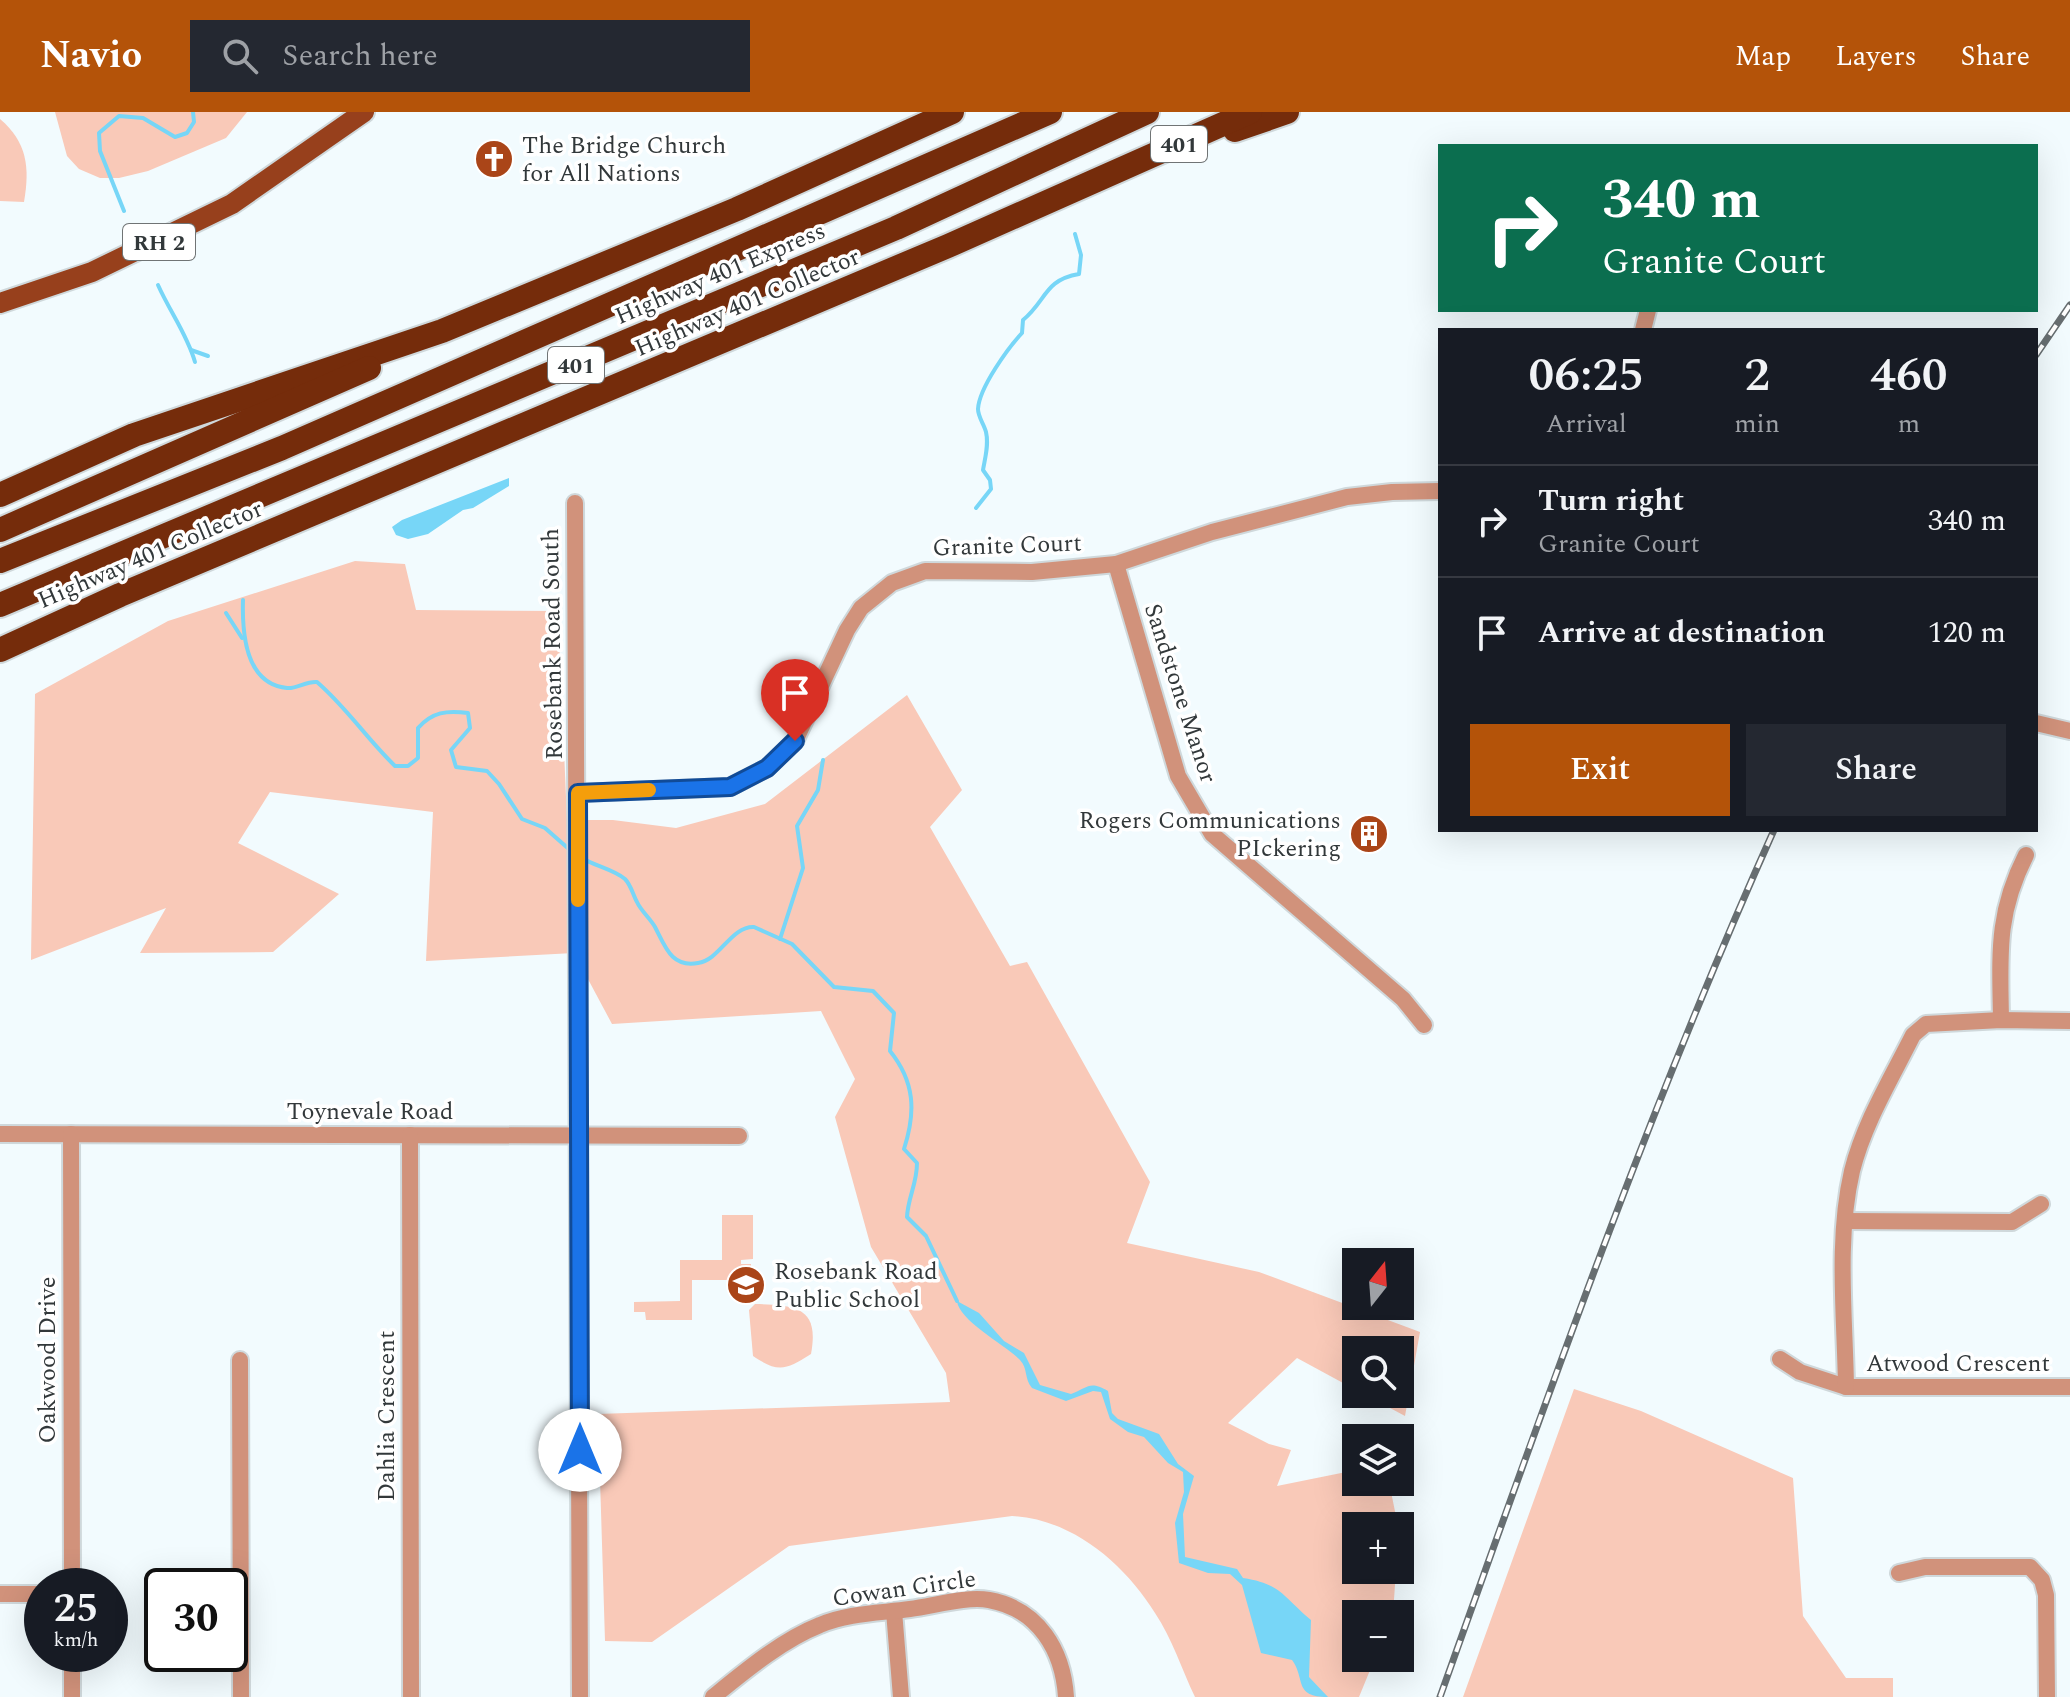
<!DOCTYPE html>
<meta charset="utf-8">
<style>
:root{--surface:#171b24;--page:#242831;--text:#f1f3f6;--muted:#9ea1a6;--line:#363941;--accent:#b45309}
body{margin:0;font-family:Spectral,serif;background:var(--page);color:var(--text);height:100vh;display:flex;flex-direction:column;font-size:30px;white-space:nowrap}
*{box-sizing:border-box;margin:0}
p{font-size:26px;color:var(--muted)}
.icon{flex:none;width:44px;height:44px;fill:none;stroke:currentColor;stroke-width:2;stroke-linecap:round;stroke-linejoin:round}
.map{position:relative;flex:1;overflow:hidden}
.side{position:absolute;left:1438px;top:216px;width:600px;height:504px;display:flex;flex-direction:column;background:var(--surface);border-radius:0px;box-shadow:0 8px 32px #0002}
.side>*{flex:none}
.top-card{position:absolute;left:1438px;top:32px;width:600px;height:168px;border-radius:0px;box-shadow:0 8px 32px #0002;background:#0b6e4f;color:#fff;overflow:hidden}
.needle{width:52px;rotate:17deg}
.buttons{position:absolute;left:1342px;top:1136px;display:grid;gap:16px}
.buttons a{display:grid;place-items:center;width:72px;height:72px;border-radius:0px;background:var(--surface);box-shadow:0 8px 32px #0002;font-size:40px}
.speed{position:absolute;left:24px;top:1456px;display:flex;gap:16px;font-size:40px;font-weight:700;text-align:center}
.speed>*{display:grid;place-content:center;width:104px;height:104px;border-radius:50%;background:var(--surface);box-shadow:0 8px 32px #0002;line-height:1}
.speed small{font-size:20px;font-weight:400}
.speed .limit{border:4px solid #111;border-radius:12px;background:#fff;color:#111}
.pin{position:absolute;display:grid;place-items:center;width:68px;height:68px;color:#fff;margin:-82px -34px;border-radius:50% 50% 50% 0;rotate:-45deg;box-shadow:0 0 8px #0007}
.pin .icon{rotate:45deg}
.me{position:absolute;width:88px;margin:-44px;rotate:0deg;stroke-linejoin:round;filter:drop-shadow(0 0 6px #0008)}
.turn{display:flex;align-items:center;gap:28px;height:168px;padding:0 32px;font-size:36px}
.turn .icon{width:104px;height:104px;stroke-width:2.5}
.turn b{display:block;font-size:56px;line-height:68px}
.eta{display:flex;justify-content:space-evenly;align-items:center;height:136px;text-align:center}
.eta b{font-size:48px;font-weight:600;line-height:56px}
.cta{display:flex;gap:16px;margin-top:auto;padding:16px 32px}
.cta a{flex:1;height:92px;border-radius:0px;background:var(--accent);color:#fff;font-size:32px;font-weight:600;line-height:92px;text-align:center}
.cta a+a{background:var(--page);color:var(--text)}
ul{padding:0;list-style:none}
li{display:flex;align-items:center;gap:24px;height:112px;padding:0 32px;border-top:2px solid var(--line)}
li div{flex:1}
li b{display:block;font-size:30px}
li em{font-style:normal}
header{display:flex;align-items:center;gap:48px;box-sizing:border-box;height:112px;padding:0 40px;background:var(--accent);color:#fff}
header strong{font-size:38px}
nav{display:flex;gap:44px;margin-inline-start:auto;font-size:28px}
.search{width:560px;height:72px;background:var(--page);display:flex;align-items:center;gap:20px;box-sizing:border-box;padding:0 28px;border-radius:0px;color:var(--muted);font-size:30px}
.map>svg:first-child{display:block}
.green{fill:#f9c9b8}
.water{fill:#77d6f7}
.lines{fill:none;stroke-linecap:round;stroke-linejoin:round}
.stream{stroke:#77d6f7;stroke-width:4}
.street-casing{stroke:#cfd8db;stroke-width:20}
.primary-casing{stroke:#cfd8db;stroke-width:24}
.highway-casing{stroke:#cfd8db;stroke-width:28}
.street{stroke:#d1927b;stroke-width:16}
.primary{stroke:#97401c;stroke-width:20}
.highway{stroke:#752c0b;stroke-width:24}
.rail-casing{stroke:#676e71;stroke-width:7}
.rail{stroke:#fff;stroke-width:4;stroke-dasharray:12;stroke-linecap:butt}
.route-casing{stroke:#114b97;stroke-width:20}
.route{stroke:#1a73e8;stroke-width:14}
.slow{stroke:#f59e0b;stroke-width:14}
.labels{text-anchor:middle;stroke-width:7;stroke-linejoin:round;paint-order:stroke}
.shield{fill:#fff;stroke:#707475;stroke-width:2}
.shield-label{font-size:22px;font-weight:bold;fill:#32383a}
.poi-label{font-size:24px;fill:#32383a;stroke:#fff;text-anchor:start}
.street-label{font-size:24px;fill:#32383a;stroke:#fff}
</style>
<header>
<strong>Navio</strong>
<div class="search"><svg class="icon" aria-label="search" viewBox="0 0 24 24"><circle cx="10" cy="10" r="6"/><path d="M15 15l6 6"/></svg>Search here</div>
<nav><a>Map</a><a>Layers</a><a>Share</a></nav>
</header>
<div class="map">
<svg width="2070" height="1585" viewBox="0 0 2070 1585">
<rect width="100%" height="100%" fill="#f2fbfe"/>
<!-- green -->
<g class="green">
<path d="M55,0H247L226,26L148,59L119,66H100L79,57L67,44Z"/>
<path d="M0,7C27,30 30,55 24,90L0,89Z"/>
<path d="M355,449L405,452L416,498L558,499L567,708H613L676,716L765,692L907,583L962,678L930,715L1010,854L1027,850L1150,1070L1127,1131L1259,1160L1420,1220L1405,1304L1364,1282H1400V1238H1356V1278L1297,1246L1228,1311L1269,1332L1291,1338L1277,1374L1356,1358V1370H1389L1398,1414H1356V1458H1396L1393,1502H1356V1546H1375L1359,1585H1195C1182,1558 1172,1526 1155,1501C1124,1451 1072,1407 1012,1404L789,1434L652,1530L605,1529L598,1302L950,1290L946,1261L871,1135L835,1005L855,967L821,899L612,912L574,841L426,849L433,700L270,680L238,731L339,782L273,840L140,841L166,796L31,848L35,582L168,509Z"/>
<path d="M722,1103H753V1147L741,1148V1152H751V1161H740L739,1168H692V1208H646L645,1200H634V1190L680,1189V1148H722Z"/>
<path d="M755,1192C794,1193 820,1194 811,1242C786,1258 778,1261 753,1244L749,1198Z"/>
<path d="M1574,1277L1641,1299L1793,1366L1803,1504L1846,1566H1893V1585H1463Z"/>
</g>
<!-- water -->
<g class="water">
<path d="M509,366V374L473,396L463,398L428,422L408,427L396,423L392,415L402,408Z"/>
<path d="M957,1189L979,1201L1004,1229L1024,1241L1040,1273L1071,1282C1088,1276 1089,1268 1108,1279L1112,1301L1118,1307L1159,1322L1178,1352L1194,1364L1183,1402L1185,1445L1237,1457L1243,1466C1282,1472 1283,1485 1311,1508L1309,1565L1328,1585C1293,1585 1306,1567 1292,1548L1261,1541L1242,1473L1230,1462L1208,1461L1179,1451L1175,1411L1184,1380L1183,1360L1168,1351L1144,1325L1128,1320L1110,1307L1101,1280L1093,1279L1066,1289L1032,1276C1024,1267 1028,1256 1020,1248C1006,1233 959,1209 957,1189Z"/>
</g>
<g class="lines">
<!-- stream -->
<g class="stream">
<path d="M124,99L100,39L99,21L119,4L143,6L175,25L187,21L194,10L193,0"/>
<path d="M158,173C170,200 187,222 195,250"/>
<path d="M191,238L208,244"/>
<path d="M976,396L991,377L990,368L983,358C985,346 989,333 986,320C984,312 978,305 978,297C979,276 1008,236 1022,221L1023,208C1047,188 1044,168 1079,162L1081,143L1075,122"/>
<path d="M243,488C242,520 245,572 287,576C297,577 306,569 317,570C347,596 367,627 395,654H408L418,646V616C432,600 447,598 468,601L470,616L451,638L456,655L487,659L499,672L522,707L545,716L570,738"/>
<path d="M226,501L242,526"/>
<path d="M580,745C594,754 613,757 625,767C631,773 633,783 637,790C641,799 650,806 655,815C665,834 671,856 698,851C720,848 731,814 754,815L792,832L834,875L873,879L894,901L890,939C915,970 916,1000 904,1037L917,1051C917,1072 908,1085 907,1105L926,1124L957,1189"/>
<path d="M780,827L803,756L797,714L818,678L823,648"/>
</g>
<!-- street casing -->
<g class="street-casing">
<g id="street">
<path d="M1643,218L1648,198"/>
<path d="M575,391L580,1585"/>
<path d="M1116,452L1178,664L1212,722L1403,887L1424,913"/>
<path d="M2036,611L2070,619"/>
<path d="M578,681L730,675L767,656L795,629L847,518L861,496L892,471L925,459L1032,460L1116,452L1212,420L1347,385L1392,380L1440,379"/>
<path d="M2001,908C2000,843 1996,802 2026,743"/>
<path d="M0,1022L739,1024"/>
<path d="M71,1022L72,1474"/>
<path d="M410,1023L411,1585"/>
<path d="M1845,1109L2012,1110L2041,1092"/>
<path d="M1780,1247L1800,1260L1846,1275H2070"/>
<path d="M240,1248L241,1585"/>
<path d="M1846,1275C1845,1205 1836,1128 1852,1059C1864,1011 1891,967 1913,923L1926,912L2001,908L2070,909"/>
<path d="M1899,1461L1925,1455H2030L2042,1468L2046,1483L2047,1585"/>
<path d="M0,1482H42"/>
<path d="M894,1499L901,1585"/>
<path d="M72,1542V1585"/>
<path d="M713,1585C745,1559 782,1528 820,1513C847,1501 881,1501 910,1497C934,1494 966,1484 989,1488C1039,1497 1063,1539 1066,1585"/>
</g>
</g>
<!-- primary casing -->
<g class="primary-casing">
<path id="primary" d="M0,191L92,160L232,92L364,0"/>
</g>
<!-- highway casing -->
<g class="highway-casing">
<g id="highway">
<path d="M1235,18L1287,0"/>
<path d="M0,383L134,323L442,219L737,97L952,0"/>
<path d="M0,418L369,256"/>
<path d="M0,449L282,336L1050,0"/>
<path d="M0,493L896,116L1147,0"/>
<path d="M0,538L120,483L948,134L1250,0"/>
</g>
</g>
<!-- street -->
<use href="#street" class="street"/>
<!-- primary -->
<use href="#primary" class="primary"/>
<!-- highway -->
<use href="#highway" class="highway"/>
<!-- rail casing -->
<g class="rail-casing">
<g id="rail">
<path d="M2036,243L2070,193"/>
<path d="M1440,1585C1544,1294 1647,1000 1774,718"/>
</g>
</g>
<!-- rail -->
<use href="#rail" class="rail"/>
</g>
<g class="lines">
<!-- route casing -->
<g class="route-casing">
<path id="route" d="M580,1338L578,681L730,675L767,656L795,629"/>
</g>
<!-- route -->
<use href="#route" class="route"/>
<!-- slow -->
<path class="slow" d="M578,788V681L649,678"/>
</g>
<!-- icons -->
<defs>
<g id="church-disc" transform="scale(2)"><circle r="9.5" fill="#aa4518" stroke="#fff"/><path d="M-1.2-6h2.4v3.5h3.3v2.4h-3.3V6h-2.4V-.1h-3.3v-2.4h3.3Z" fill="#fff"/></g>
<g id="building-disc" transform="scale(2)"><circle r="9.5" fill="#aa4518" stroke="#fff"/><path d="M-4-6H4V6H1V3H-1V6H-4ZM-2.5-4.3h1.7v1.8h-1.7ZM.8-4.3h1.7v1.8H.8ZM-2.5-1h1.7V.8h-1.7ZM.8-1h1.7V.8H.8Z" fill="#fff"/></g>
<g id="school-disc" transform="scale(2)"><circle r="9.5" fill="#aa4518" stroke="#fff"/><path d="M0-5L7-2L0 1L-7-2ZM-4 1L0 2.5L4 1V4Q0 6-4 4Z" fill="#fff"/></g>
</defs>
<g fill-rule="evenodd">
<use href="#church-disc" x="494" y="47"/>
<use href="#building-disc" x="1369" y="722"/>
<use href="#school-disc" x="746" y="1173"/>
</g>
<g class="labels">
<!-- shield labels -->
<g class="shield">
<rect x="1151" y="14" width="56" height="36" rx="6"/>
<rect x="123" y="112" width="72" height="36" rx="6"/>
<rect x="548" y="235" width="56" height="36" rx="6"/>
</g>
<g class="shield-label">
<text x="1179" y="40">401</text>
<text x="159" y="138">RH 2</text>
<text x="576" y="261">401</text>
</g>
<!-- poi labels -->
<g class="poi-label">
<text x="522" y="41">The Bridge Church<tspan x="522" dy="28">for All Nations</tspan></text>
<text x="1341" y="716" text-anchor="end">Rogers Communications<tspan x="1341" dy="28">PIckering</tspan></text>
<text x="774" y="1167">Rosebank Road<tspan x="774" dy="28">Public School</tspan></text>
</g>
<!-- street labels -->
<g class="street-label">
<text transform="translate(720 161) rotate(-23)" y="8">Highway 401 Express</text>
<text transform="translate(747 190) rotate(-23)" y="8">Highway 401 Collector</text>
<text transform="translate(1007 433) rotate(-2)" y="8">Granite Court</text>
<text transform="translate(150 442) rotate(-23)" y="8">Highway 401 Collector</text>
<text transform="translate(552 532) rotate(-91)" y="8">Rosebank Road South</text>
<text transform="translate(1181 581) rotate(72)" y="8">Sandstone Manor</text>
<text x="370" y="1007">Toynevale Road</text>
<text transform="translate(47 1248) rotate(-90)" y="8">Oakwood Drive</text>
<text x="1958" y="1259">Atwood Crescent</text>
<text transform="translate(386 1304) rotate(-90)" y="8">Dahlia Crescent</text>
<text transform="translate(904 1476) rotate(-8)" y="8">Cowan Circle</text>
</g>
</g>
</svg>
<div class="buttons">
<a><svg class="needle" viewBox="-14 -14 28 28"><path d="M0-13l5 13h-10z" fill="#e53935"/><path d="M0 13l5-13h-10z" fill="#9ea1a6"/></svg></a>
<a><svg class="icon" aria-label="search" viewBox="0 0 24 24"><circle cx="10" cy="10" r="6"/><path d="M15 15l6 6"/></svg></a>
<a><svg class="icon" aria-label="layers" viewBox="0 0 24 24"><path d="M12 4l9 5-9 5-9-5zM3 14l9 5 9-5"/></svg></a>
<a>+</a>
<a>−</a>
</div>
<div class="speed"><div>25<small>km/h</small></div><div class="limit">30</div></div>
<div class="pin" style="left:795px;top:629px;background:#d93025"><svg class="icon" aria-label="arrive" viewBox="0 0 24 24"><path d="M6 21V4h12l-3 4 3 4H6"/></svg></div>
<svg class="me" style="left:580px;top:1338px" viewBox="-20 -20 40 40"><circle r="19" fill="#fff"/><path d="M0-13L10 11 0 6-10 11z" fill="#1a73e8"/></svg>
<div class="top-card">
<div class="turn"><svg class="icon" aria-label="right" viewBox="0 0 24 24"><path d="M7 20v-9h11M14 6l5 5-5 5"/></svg><div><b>340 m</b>Granite Court</div></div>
</div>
<section class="side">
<div class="eta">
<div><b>06:25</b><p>Arrival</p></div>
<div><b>2</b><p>min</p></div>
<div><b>460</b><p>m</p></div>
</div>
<ul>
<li><svg class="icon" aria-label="right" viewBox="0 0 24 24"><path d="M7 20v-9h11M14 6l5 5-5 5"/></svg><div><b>Turn right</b><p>Granite Court</p></div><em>340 m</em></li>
<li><svg class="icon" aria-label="arrive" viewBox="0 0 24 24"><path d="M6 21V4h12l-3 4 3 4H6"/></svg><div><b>Arrive at destination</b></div><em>120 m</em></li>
</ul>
<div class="cta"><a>Exit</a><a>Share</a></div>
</section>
</div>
